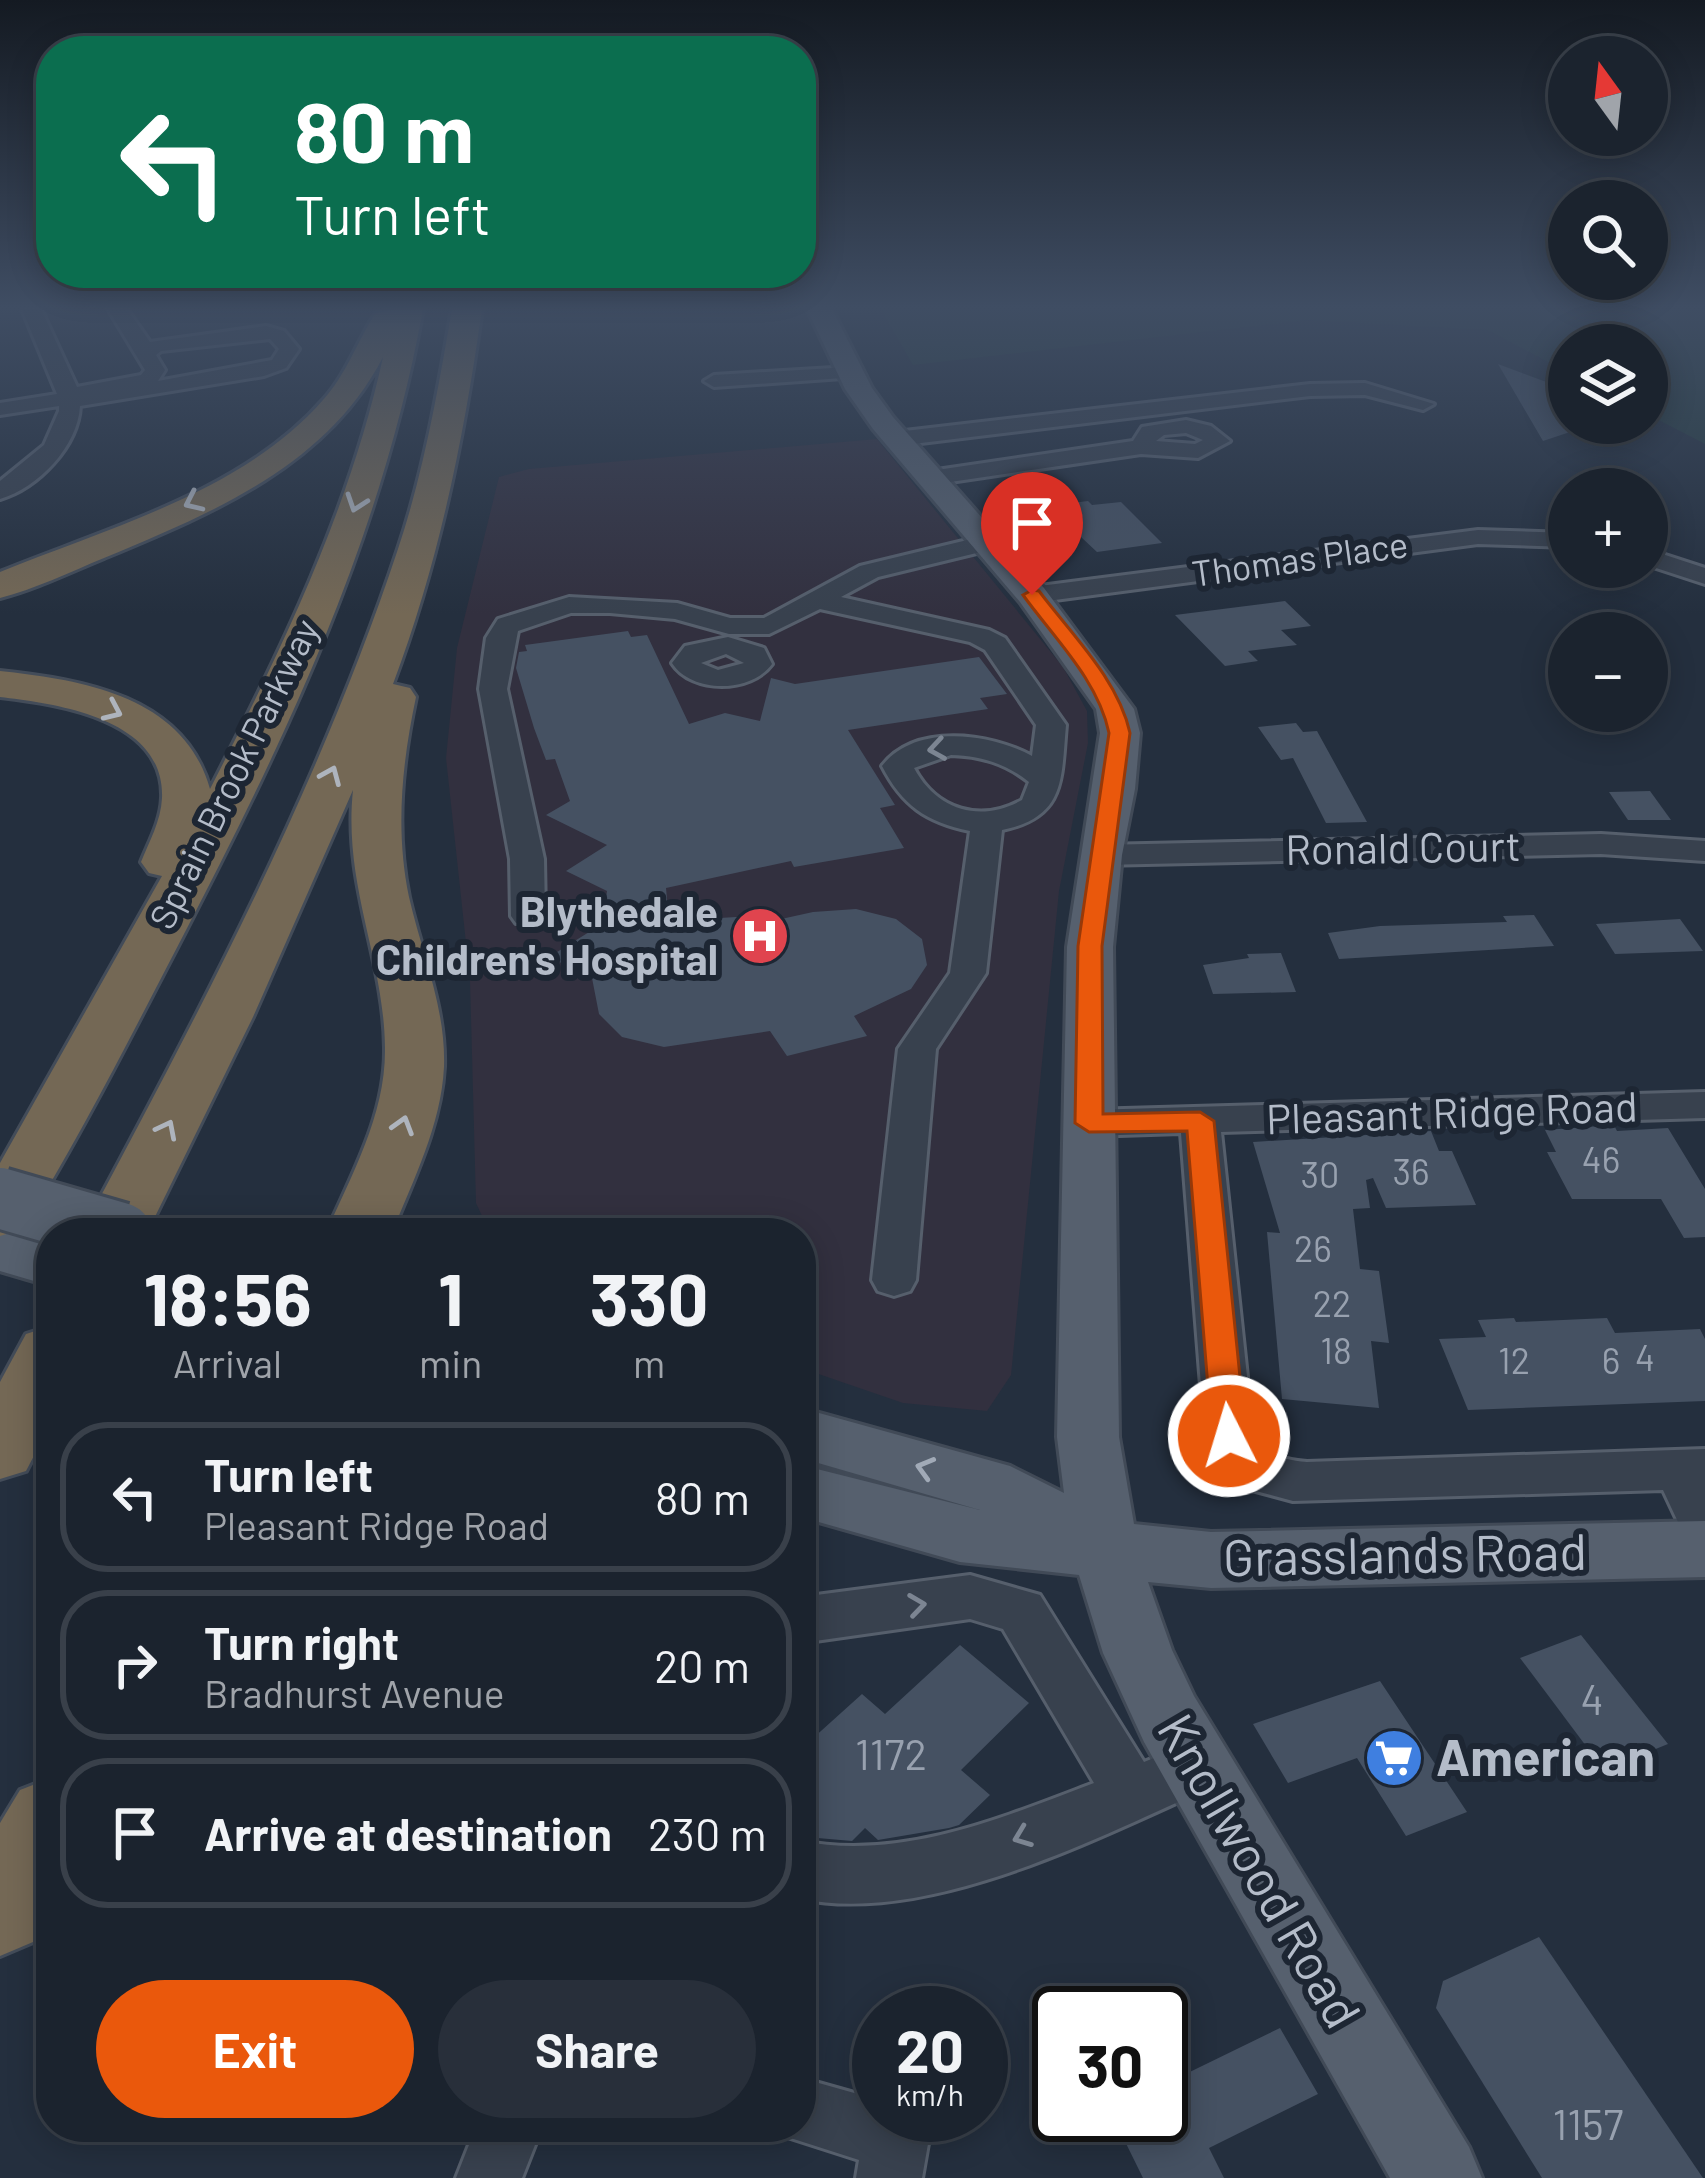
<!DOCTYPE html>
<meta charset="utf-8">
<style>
:root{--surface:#1b232e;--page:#282f3a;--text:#f1f3f6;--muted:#a0a4aa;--line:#39404a;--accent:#ea580c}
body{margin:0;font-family:Barlow,sans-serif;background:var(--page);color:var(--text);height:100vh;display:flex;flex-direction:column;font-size:45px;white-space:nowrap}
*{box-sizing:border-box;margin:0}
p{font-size:39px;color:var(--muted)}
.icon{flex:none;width:66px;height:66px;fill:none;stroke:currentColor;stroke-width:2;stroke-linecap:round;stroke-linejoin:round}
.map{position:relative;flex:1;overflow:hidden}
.sheet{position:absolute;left:36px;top:1218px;width:780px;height:924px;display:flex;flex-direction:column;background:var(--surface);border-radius:48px;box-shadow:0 6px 30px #0003,0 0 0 3px var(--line)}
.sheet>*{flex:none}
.hud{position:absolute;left:36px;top:36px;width:780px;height:252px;border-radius:48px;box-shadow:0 6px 30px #0003,0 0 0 3px var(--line);background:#0b6e4f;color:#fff;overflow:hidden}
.needle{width:78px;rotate:345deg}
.tools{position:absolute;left:1548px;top:36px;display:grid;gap:24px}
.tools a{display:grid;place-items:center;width:120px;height:120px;border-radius:50%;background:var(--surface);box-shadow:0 6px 30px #0003,0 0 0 3px var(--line);font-size:60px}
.speed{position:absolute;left:852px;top:1986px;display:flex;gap:24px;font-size:60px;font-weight:700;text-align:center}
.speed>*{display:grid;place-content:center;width:156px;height:156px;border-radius:50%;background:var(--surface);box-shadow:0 6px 30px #0003,0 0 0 3px var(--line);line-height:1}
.speed small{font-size:30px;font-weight:400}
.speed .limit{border:6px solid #111;border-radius:18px;background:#fff;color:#111}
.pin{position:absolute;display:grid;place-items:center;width:102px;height:102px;color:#fff;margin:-123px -51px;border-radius:50% 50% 50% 0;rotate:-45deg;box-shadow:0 0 12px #0007}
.pin .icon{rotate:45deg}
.me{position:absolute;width:132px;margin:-66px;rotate:355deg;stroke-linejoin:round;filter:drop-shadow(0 0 9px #0008)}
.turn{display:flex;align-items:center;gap:42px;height:252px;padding:0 60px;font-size:54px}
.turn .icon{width:156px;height:156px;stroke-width:2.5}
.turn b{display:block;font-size:84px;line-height:102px}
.eta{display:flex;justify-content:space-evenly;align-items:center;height:204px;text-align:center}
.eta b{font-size:72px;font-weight:700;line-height:84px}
.action{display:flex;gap:24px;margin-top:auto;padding:24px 60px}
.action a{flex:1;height:138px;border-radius:72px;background:var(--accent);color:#fff;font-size:48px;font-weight:700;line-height:138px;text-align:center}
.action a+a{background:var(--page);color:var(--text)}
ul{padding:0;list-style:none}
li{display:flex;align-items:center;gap:36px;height:150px;margin:0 24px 18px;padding:0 36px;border:6px solid var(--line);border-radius:48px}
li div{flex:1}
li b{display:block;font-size:45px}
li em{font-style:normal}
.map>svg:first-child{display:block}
.medical{fill:#32303f}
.green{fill:#263c3f}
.building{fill:#455162}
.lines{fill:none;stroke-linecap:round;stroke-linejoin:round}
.minor-casing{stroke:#565f6c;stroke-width:6}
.major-casing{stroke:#414a57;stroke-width:6}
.highway-casing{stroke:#434c59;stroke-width:6}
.minor{fill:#38414e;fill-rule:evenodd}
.major{fill:#56606e;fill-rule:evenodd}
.highway{fill:#746855;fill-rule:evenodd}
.major-bridge-casing{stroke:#414a57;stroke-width:66;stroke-linecap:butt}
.major-bridge{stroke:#56606e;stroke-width:60}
.oneway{stroke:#aeb4bd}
.oneway2{stroke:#7c8592}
.oneway3{stroke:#a1aab7}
.route{fill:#ea580c;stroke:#983908;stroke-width:3}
.labels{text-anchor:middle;stroke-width:12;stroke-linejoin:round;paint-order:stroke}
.far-street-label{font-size:36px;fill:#b4bcc9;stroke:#1d2633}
.number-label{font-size:36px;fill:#98a1af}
.street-label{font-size:42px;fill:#b4bcc9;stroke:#1d2633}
.poi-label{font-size:42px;font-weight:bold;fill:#b4bcc9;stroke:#1d2633;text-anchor:end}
.near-number-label{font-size:42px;fill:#98a1af}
.near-street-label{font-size:51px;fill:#b4bcc9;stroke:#1d2633}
.near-poi-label{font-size:51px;font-weight:bold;fill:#b4bcc9;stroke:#1d2633;text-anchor:start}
</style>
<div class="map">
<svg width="1705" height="2178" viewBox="0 0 1705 2178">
<rect width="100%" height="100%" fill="#242f3e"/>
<!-- medical -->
<path class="medical" d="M877,439L1063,667L1087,711L1088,743L1059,891L1011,1375L987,1411L903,1403L801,1368V1233H490L476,1203L470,980L446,758L457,648L499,477L529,469Z"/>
<!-- green -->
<path class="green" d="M881,309H1705V444L1647,414V345H1569V373L1488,330L1307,320L913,365Z"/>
<!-- building -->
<g class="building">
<path d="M1498,364L1557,386L1569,385V423L1576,430L1543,441Z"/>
<path d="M1088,501L1092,505L1121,502L1162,543L1097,552L1048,506Z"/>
<path d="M1285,601L1311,626L1281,630L1297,645L1248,651L1258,661L1225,666L1175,615Z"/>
<path d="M628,631L631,637L647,635L689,724L725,713L760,721L771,678L795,684L979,657L1007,694L980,698L988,709L848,730L895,805L880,808L904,848L794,867L791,861L666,888L669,921L753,916L758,924L813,912L856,909L896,919L922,939L927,965L911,989L854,1016L867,1036L787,1056L770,1031L664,1047L622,1037L599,1014L592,978L549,957L602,924L607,891L566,871L607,845L546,815L570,801L555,759L546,760L534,728L516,668L519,652L527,651L525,645Z"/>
<path d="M1296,723L1303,732L1317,731L1367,822L1326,823L1293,758L1281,760L1258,727Z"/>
<path d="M1650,791L1671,820H1628L1609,792Z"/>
<path d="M1534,915L1554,946L1339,959L1328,933L1380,926L1507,922L1503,916Z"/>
<path d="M1680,919L1703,951L1615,954L1596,924Z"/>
<path d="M1281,953L1296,992L1213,994L1203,965L1249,958L1247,954Z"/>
<path d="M1614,1125L1617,1131L1668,1128L1705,1189V1237L1684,1238L1661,1199H1572L1547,1152H1556L1545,1130Z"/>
<path d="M1431,1131L1439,1151H1452L1476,1205L1386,1208L1373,1178L1366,1180L1370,1208L1353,1209L1360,1269L1379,1271L1389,1343L1371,1341L1379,1408L1282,1399L1267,1232L1280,1233L1253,1142Z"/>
<path d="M1514,1318L1516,1322L1607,1318L1615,1333L1700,1329L1705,1339V1401L1468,1410L1439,1339L1486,1337L1478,1320Z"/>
<path d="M1581,1635L1668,1744L1604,1770L1520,1658Z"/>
<path d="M960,1645L1029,1703L961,1770L990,1795L959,1825L949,1828L878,1840L865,1828L852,1841L806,1837L801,1832V1817L814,1804L801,1792V1749L862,1694L885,1714Z"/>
<path d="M1380,1681L1467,1812L1406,1836L1357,1758L1288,1783L1253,1724Z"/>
<path d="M1539,1937L1703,2178H1542L1436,2008L1443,1981Z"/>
<path d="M1280,2028L1318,2094L1209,2148L1224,2178H1143L1112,2115H1161V2086Z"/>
</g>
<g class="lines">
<!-- minor casing -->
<g class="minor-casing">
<g id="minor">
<path d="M22,309H41L77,387L141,375L145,370L108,309H127L150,342L266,326L284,331L299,349L286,368L264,376L80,406C78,446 38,488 0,499V481L44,445L59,411V406L0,415V403L57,394ZM270,339L279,349L272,360L158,381L165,370L156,355L161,351Z"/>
<path d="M850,367L857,369V377L714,387L704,381L714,375Z"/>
<path d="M1365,383L1434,404L1423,410L1365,395L1310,396L896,446L885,439L896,432L1310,384Z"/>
<path d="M1186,420L1211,426L1230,441L1198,458L1141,454L930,485L918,478L930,471L1133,441L1142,427ZM1186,433L1203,440L1195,444L1156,441L1164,435Z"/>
<path d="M1478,530L1569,533V547L1478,544L1032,603L1019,595L1032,587Z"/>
<path d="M988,535L997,538L1001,543L997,548L878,577L841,597L989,630L1005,638L1066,725C1061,779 1066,817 1002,830L986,973L936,1049L916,1280L910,1291L894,1296L878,1291L872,1280L898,1049L950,973L970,831C926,822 902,805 882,766C915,723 990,733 1032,756L1036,725L985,650L970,642L820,609L769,634H729L675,619L610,613H571L518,631L507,689L544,859L545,916L540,923H516L511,916L510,859L479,689L486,638L498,619L569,597L677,603L730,618H764L860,566ZM951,755C981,756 1005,763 1029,782L1022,800C981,823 937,811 914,768Z"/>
<path d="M1647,549L1705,568V584L1647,565Z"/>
<path d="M728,637L764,648L772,664C751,693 692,694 672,663L685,646ZM726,654L744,663L718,670L701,663Z"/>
<path d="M1601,834L1705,841V861L1601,854L1100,865L1083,855L1100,845Z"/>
<path d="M1705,1092V1118L1221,1132L1253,1433C1268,1454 1281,1460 1307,1462L1705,1449V1547L1687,1541L1663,1490L1293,1501L1252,1490L1234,1480L1205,1436L1181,1133L1089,1136L1075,1132L1069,1123L1075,1114L1089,1110Z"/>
<path d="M970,1575L1040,1595L1144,1762L1196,1741L1216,1749L1224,1767L1216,1785C1098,1837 931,1925 801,1899V1841C900,1861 1002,1818 1094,1783L1003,1629L970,1619L801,1643V1597Z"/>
<path d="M801,2078L879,2100V2115H919L929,2138L922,2178H856L859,2160L778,2134L775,2127H801Z"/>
<path d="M476,2127H542L522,2178H456Z"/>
</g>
</g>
<!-- major casing -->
<g class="major-casing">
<g id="major">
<path d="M807,309H832L872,388L893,417L1044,588L1134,709L1140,733L1135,789L1122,855L1113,947L1119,1437L1134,1524L1211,1532L1705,1521V1577L1211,1588L1148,1582L1172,1650L1194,1696L1469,2147L1482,2178H1390L1144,1742L1103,1653L1079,1575L960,1562L801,1517V1465L980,1510L801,1458V1408L1010,1466L1064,1493L1057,1437L1067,947L1100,733L1096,709L1020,602L873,429L845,389Z"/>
<path d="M0,1231L51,1246V1286L0,1271Z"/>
</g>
</g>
<!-- highway casing -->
<g class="highway-casing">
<g id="highway">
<path d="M393,309H423C382,536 289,731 184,934C132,1034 82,1133 23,1229L0,1236V1163L162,876L149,873L141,862C149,842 161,821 162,798C165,719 59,704 0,697V671C83,680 184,696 210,789C281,651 350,509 383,357C327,466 212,513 104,558C70,572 35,589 0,598V572C108,528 244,491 323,400C346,375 357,342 375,314Z"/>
<path d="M452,309H482C464,437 439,562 393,684L410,688L416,697C402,763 395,830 409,897C422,954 446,1008 444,1067C441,1126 413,1180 392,1233H326C352,1174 386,1114 385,1048C384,958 343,885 353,790L253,1017L147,1233H81C200,1011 319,788 398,549C424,471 438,390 452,309Z"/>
<path d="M51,1326V1423L26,1471L0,1479V1382L26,1334Z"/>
<path d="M51,1778V1908L33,1942L0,1956V1823L20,1790Z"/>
</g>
</g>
<!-- minor -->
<use href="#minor" class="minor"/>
<!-- major -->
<use href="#major" class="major"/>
<!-- highway -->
<use href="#highway" class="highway"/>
<!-- major-bridge casing -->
<g class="major-bridge-casing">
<path id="major-bridge" d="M0,1198L121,1233"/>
</g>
<!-- major-bridge -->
<use href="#major-bridge" class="major-bridge"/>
</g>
<!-- one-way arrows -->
<defs><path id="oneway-chevron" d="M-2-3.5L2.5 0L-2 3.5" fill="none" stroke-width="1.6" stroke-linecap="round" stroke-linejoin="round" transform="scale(3)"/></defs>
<g class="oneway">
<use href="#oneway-chevron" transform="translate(193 502) rotate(155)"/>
<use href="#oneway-chevron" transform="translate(356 503) rotate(109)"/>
<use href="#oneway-chevron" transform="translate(113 711) rotate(24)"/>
<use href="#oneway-chevron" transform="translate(331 775) rotate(-67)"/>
<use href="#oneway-chevron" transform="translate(403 1125) rotate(-73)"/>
<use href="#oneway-chevron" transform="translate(167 1129) rotate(-63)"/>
</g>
<g class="oneway2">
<use href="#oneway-chevron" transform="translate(937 749) rotate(171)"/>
<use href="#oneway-chevron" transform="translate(917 1605) rotate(-8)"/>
<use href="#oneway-chevron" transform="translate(1022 1837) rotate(159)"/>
</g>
<use class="oneway3" href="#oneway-chevron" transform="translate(925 1468) rotate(-164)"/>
<!-- sky -->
<linearGradient id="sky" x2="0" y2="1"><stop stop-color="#141a22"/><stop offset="0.5" stop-color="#3f4d63"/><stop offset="1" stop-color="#3f4d63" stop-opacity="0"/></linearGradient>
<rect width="1705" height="614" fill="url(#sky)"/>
<!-- route -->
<path class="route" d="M1032,590L1039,591C1072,635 1118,679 1130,733L1102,946L1103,1114L1200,1112L1214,1121L1246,1436L1241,1445L1229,1449L1217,1445L1212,1436L1187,1131L1089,1132L1075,1123L1078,946L1109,733C1098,680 1054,638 1023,595Z"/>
<!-- icons -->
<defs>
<g id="hospital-disc" transform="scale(3)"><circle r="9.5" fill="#e0444e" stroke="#1d2633"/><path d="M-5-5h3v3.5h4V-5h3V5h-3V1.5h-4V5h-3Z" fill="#fff"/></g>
<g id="supermarket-disc" transform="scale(3)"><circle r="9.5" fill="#3f7fe0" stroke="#1d2633"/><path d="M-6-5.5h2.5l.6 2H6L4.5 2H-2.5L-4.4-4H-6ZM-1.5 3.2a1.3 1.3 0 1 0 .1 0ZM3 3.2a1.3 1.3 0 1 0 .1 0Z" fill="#fff"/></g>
</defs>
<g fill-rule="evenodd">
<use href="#hospital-disc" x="760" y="936"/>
<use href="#supermarket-disc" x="1394" y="1758"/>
</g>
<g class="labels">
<!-- far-street labels -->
<g class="far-street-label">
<text transform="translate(1300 559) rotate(-8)" y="13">Thomas Place</text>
<text transform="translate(234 774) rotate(-64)" y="13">Sprain Brook Parkway</text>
</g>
<!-- number labels -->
<g class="number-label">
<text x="1601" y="1173">46</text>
<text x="1411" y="1185">36</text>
<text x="1320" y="1188">30</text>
<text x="1313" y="1262">26</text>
<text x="1332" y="1317">22</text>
<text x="1336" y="1364">18</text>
<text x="1645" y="1371">4</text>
<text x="1514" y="1374">12</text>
<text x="1611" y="1374">6</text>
</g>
<!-- street labels -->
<g class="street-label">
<text transform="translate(1403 848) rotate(-1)" y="15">Ronald Court</text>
<text transform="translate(1452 1113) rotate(-2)" y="15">Pleasant Ridge Road</text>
</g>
<!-- poi labels -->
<g class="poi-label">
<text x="718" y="927">Blythedale<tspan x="718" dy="48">Children's Hospital</tspan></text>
</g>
<!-- near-number labels -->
<g class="near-number-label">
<text x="1592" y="1715">4</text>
<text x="891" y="1770">1172</text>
<text x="1588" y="2140">1157</text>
</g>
<!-- near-street labels -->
<g class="near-street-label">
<text transform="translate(1405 1555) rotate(-1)" y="18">Grasslands Road</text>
<text transform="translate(1259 1871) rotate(60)" y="18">Knollwood Road</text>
</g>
<!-- near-poi labels -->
<g class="near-poi-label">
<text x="1436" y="1776">American</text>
</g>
</g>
</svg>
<div class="tools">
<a><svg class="needle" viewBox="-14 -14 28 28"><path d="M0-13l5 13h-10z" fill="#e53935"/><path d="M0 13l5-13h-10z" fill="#a0a4aa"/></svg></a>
<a><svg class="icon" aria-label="search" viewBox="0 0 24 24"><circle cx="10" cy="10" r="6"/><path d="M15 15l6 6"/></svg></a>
<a><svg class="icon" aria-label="layers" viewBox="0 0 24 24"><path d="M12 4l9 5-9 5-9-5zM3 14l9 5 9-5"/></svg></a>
<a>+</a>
<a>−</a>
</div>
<div class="speed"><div>20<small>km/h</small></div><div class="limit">30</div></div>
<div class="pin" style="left:1032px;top:595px;background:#d93025"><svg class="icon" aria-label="arrive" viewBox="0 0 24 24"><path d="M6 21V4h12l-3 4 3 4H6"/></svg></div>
<svg class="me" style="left:1229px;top:1436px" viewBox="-20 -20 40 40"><circle r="17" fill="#ea580c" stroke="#fff" stroke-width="3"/><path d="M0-11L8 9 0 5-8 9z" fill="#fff"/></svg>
<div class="hud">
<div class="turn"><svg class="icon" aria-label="left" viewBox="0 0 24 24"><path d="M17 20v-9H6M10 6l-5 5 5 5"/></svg><div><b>80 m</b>Turn left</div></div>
</div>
<section class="sheet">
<div class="eta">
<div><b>18:56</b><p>Arrival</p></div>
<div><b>1</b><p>min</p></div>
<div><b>330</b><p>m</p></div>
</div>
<ul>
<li><svg class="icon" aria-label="left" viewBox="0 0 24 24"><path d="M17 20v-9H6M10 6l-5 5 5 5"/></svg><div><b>Turn left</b><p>Pleasant Ridge Road</p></div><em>80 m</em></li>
<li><svg class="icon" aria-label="right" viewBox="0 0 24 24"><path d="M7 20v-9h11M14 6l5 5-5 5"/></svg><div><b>Turn right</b><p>Bradhurst Avenue</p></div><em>20 m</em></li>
<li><svg class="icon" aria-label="arrive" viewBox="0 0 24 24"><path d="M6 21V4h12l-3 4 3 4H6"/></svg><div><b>Arrive at destination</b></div><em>230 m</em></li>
</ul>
<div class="action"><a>Exit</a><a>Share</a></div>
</section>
</div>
